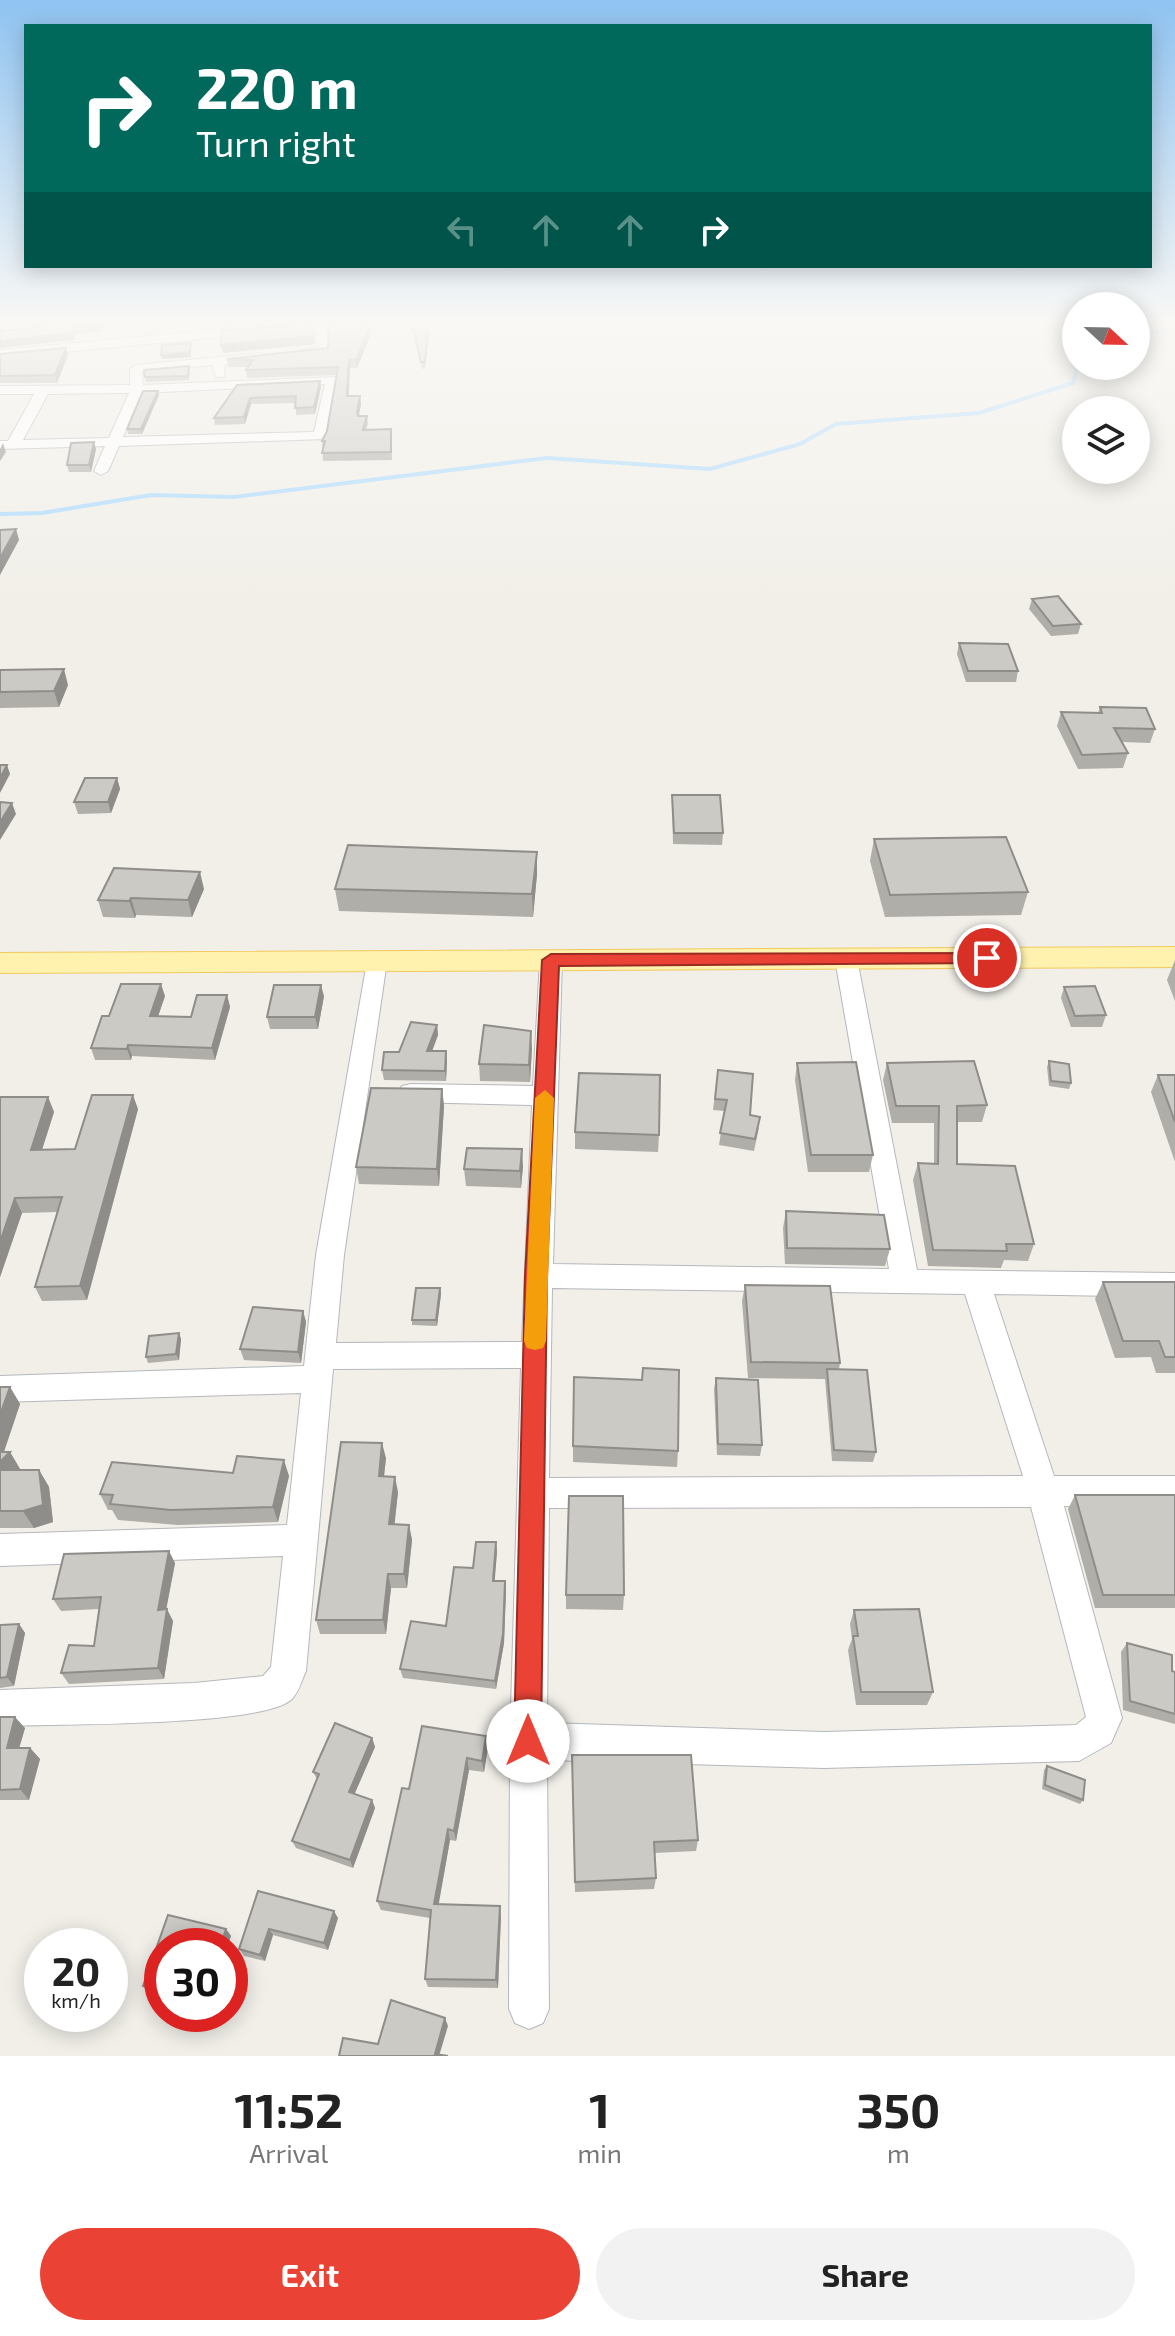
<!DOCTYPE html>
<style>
:root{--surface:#fff;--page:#f2f2f2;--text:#222;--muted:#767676;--accent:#ea4335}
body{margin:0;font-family:"Exo 2",sans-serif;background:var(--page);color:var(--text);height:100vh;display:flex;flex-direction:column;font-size:30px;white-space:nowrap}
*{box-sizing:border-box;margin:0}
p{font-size:26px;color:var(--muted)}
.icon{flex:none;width:44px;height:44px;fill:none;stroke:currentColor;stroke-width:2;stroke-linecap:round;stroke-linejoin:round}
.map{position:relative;height:2056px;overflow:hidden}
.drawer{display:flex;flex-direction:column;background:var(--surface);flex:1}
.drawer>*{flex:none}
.hud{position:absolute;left:24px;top:24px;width:1128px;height:244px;border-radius:0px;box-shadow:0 4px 20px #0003;background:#00695c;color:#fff;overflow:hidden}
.needle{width:52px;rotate:112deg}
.controls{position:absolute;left:1062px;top:292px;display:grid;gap:16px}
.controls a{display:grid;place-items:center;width:88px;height:88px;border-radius:50%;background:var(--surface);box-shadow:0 4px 20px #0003;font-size:40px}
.speed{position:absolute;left:24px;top:1928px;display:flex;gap:16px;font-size:40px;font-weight:700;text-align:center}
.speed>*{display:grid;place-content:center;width:104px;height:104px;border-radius:50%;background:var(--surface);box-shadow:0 4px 20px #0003;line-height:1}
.speed small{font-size:20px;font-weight:400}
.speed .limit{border:12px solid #d22;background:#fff;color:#111}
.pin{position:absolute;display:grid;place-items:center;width:68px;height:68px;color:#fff;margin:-34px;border:4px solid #fff;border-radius:50%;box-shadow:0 2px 8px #0007}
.me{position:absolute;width:88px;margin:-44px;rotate:0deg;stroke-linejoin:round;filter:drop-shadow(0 0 6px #0008)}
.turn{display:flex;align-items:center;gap:28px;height:168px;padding:0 40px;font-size:36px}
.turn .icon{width:104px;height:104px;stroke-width:2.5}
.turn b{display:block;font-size:56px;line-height:68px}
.lanes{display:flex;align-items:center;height:76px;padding:0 40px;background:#0003;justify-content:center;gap:40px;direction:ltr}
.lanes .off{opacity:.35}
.eta{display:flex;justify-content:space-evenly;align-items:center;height:136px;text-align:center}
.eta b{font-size:48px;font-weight:700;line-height:56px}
.action{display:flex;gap:16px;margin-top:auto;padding:16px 40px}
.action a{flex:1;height:92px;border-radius:48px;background:var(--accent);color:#fff;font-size:32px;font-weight:700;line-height:92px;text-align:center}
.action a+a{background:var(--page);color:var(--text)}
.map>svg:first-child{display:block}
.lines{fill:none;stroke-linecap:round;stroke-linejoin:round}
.stream{stroke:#aadaff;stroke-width:4}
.minor-casing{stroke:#b5b8bc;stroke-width:2}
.major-casing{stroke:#f2c960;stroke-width:2}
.minor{fill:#fff;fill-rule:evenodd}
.major{fill:#fff2af;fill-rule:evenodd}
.wall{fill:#afaea9}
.shaded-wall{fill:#8f8d8a}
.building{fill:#cccac5;stroke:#8f8d8a;stroke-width:2}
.route{fill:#ea4335;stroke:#982c22;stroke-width:2}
.slow{fill:#f59e0b}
</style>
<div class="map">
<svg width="1175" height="2056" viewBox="0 0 1175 2056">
<rect width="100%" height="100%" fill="#f1efe8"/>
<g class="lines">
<!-- stream -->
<g class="stream">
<path d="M1136,334L1175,329"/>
<path d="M0,514L42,513L151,495L234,497L547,458L710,469L800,444L836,424L979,413L1073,383L1077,366"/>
</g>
<!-- minor casing -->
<g class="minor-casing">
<g id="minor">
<path d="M70,319H110L0,333V325Z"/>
<path d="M321,320L327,324L331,350C322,356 299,359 290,353L318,347L316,328L0,358V350Z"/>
<path d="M260,353L264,354V360L225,364L224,377H216L212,365L142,372L143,385L337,377L325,439L119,446L108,471L101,475L94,471L105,446L0,449V441H8L34,394H0V386L130,385V369L136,365ZM325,384L314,432L123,437L142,393ZM129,393L109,438L23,440L48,394Z"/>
<path d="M846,951L857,959L917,1270L1175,1273V1297L994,1294L1054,1476H1175V1506H1064L1122,1718L1111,1743L1079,1761L824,1768L547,1760L549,2009L543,2023L529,2029L515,2023L509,2009L510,1741L521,1368L333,1369L306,1671C302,1679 299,1692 292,1699C264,1727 49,1724 0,1726V1690L194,1683L263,1676L271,1667L283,1556L0,1566V1534L287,1525L301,1393L0,1402V1376L304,1366L316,1255L368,956H384L387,961L344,1255L336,1343L522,1342L532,1105L411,1102L402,1100L398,1093L402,1086L411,1084L533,1086L540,960L551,952L562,960L553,1264L889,1269L835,959ZM552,1288L965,1294L1023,1476L549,1478ZM1031,1507L1086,1717L1076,1725L824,1732L547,1723L549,1508Z"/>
</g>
</g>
<!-- major casing -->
<g class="major-casing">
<path id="major" d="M1175,947V967L0,973V953Z"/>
</g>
<!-- minor -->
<use href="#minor" class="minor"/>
<!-- major -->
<use href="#major" class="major"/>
</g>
<!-- wall -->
<g class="wall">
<path d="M410,319H430L425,368L422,369Z"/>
<path d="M360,325L371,334L357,368H350L349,396L361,404L358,416H367L368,424L366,430L391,429L392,460L323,461L322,441L327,431L337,375L247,378L246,370L248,367H228L227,359L328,348Z"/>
<path d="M66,348L68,355L57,383H0V354Z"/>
<path d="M144,370H190L189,380L146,382Z"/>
<path d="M237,385L321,387L315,414L296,415V403L251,404L245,424L215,425L214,418Z"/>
<path d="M159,395L142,434H128L127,429Z"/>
<path d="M96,449L91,472H69L67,465Z"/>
<path d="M1032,599L1081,624L1078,634L1051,636L1029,609Z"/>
<path d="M959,643L1018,671L1016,682H966L957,654Z"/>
<path d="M0,670L68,685L59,707L0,708Z"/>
<path d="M1100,707L1155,729L1150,743L1122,742L1128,753L1123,768L1078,769L1057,726L1061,712L1098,713Z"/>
<path d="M117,778L120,789L111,813L78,814L74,802Z"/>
<path d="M672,795L723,833L722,845L673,844Z"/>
<path d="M874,839L1028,892L1021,915L885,917L870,861Z"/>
<path d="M537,874L533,917L339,911L335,889Z"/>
<path d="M204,889L192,917L136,915L135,918L103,917L98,900Z"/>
<path d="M1175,960V1001L1167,980Z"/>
<path d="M1064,987L1106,1015L1102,1027H1071L1061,998Z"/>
<path d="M227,995L230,1007L215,1060L132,1056L131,1060H95L91,1048L109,1016L165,996L158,1016L191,1017Z"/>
<path d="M324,996L318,1029H270L267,1017Z"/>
<path d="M437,1025L438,1035L432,1051H446L447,1061L446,1081L384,1080L382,1070L399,1052Z"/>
<path d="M532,1048L530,1082L480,1081L479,1064Z"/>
<path d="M1049,1061L1071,1083L1069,1089L1049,1086L1047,1067Z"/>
<path d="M797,1063L873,1155L869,1172H808L795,1080Z"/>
<path d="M887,1063L987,1105L982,1122H957V1164L1034,1244L1028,1261L1004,1260L1001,1268L928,1266L913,1180L918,1163L934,1164V1123H892L883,1080Z"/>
<path d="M718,1070L759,1128L754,1151L719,1145L724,1111L713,1110Z"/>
<path d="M1158,1075H1175V1162L1151,1092Z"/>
<path d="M442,1089L444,1106L439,1186L359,1184L356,1167Z"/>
<path d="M0,1097H48L54,1112L42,1150L75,1149L138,1109L87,1300L42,1301L35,1287L57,1212L22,1213L0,1277Z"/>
<path d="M575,1132L659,1135L658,1152L575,1149Z"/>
<path d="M523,1166L521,1188L466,1186L464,1169Z"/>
<path d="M786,1211L890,1249L885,1266L785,1264L783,1228Z"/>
<path d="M1103,1282H1175V1373H1156L1151,1357L1115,1358L1095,1299Z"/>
<path d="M745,1285L840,1363L839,1369L876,1452L873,1462L832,1461L825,1379L748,1378L742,1301Z"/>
<path d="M440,1288L441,1294L437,1326L412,1325V1320Z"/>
<path d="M303,1311L306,1322L301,1363L244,1360L240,1349Z"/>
<path d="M179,1333L181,1339L179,1360L148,1363L146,1357Z"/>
<path d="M716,1378L762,1445L760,1456L717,1455L714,1389Z"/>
<path d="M0,1387H10L20,1404L4,1452H10L20,1469L39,1470L49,1487L53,1522L34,1528H0Z"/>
<path d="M573,1446L678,1451L677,1467L573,1462Z"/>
<path d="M386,1458L384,1477L398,1492L394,1525H409L412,1540L407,1588H391L386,1634H320L316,1620Z"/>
<path d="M233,1473L289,1476L278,1522L178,1525L118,1520L112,1510H108L100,1494Z"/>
<path d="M1075,1495H1175V1608H1095L1068,1509Z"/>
<path d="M496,1542L497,1552L494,1581H505L506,1590L504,1643L496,1689L403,1678L400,1669L446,1626L473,1568Z"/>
<path d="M175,1563L166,1609L173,1621L164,1679L69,1684L61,1673L94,1646L99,1609L61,1611L53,1599Z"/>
<path d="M566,1595H624L623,1610L566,1609Z"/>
<path d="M854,1610L933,1692L927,1705H856L848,1650L852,1639L850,1624Z"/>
<path d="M19,1624L25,1633L14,1686L0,1688V1625Z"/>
<path d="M1127,1643L1175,1672V1724L1123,1710L1121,1652Z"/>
<path d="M0,1717L25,1728L19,1748H30L40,1759L29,1800H0Z"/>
<path d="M372,1738L375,1747L354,1794L372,1800L375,1808L353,1868L296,1848L292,1841L317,1779L313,1772Z"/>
<path d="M488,1747L484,1772L469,1770L456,1841L450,1840L438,1905L501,1916L498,1988L428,1987L425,1979L430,1918L381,1910L377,1901L409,1789Z"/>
<path d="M572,1755L698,1840L696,1851L654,1853L656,1878L654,1889L575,1892Z"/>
<path d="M1047,1766L1083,1800L1080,1804L1042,1789L1044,1770Z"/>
<path d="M258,1891L338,1918L328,1950L273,1935L265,1961L244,1956L239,1949Z"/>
<path d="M168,1915L226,1929L231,1936L227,1946H162V1995L149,1992L143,1986Z"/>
</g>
<!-- shaded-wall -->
<g class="shaded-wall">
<path d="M255,319H300L222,326L221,322Z"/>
<path d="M429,319H430L425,368V362Z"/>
<path d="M101,324L103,331L76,334L73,340L0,348V341L74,327Z"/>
<path d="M370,326L371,334L357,368L356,360Z"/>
<path d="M314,336L315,344L223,353L221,345Z"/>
<path d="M191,343V357L162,359L161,355Z"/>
<path d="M66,348L68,355L57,383L55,375Z"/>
<path d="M320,381L321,387L315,414L314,407Z"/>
<path d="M158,391L159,395L142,434L141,429Z"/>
<path d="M360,396L361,404L358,421L357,412Z"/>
<path d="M250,398L251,404L245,424L244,417Z"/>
<path d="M94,442L96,449L91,472L89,465Z"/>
<path d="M3,443L6,452L0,461V449Z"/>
<path d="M16,529L19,540L0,575V558Z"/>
<path d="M64,669L68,685L59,707L54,691Z"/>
<path d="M7,765L10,774L0,793V778Z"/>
<path d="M117,778L120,789L111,813L108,802Z"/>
<path d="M12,803L16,814L0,840V822Z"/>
<path d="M537,852V874L533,917L532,894Z"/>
<path d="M200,872L204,889L192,917L188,900Z"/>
<path d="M131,898L136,915L135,918L129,901Z"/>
<path d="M161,984L165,996L154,1028L150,1016Z"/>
<path d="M321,985L324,996L318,1029L315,1017Z"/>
<path d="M227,995L230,1007L215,1060L212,1048Z"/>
<path d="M437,1025L438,1035L428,1062L427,1051Z"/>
<path d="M531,1031L532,1048L530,1082L529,1065Z"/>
<path d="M128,1045L132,1056L131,1060L127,1049Z"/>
<path d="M446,1051L447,1061L446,1081L445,1071Z"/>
<path d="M442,1089L444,1106L439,1186L437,1169Z"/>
<path d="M133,1095L138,1109L87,1300L80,1286Z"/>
<path d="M48,1097L54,1112L37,1165L31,1150Z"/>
<path d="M522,1149L523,1166L521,1188L520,1171Z"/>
<path d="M15,1198L22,1213L0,1277V1242Z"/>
<path d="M440,1288L441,1294L437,1326L436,1320Z"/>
<path d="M303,1311L306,1322L301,1363L298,1352Z"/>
<path d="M179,1333L181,1339L179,1360L176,1354Z"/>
<path d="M10,1387L20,1404L1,1460L10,1452L20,1469L0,1483V1415Z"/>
<path d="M382,1443L386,1458L382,1492L379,1476Z"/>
<path d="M284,1460L289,1476L278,1522L273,1507Z"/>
<path d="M39,1470L49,1487L53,1522L34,1528L23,1511Z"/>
<path d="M395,1477L398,1492L393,1539L389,1524Z"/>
<path d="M409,1525L412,1540L407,1588L404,1574Z"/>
<path d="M496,1542L497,1552L494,1590L493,1581Z"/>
<path d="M169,1551L175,1563L164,1621L158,1610Z"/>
<path d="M388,1574L391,1588L386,1634L383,1620Z"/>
<path d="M505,1581L506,1590L504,1643L496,1689L495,1681Z"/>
<path d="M167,1609L173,1621L164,1679L158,1668Z"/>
<path d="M19,1624L25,1633L14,1686L7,1677Z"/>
<path d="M15,1717L25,1728L16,1759L7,1748Z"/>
<path d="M486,1736L488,1747L484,1772L482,1761Z"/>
<path d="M372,1738L375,1747L352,1800L349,1792Z"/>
<path d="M30,1748L40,1759L29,1800L20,1789Z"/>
<path d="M467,1758L469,1770L456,1841L454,1831Z"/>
<path d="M372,1800L375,1808L353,1868L350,1860Z"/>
<path d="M448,1829L450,1840L437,1914L434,1904Z"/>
<path d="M500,1906L501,1916L498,1988L496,1980Z"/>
<path d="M334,1911L338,1918L328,1950L324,1943Z"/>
<path d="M226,1929L231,1936L227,1946H220Z"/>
<path d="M269,1929L273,1935L265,1961L260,1955Z"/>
<path d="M445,2018L448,2026L439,2056L435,2054Z"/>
</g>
<!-- building -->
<g class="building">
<path d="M81,319H100L101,324L74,327L72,333L0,341V328L4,331L37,327L38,324Z"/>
<path d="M221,319H255L221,322Z"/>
<path d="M329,319H359V324L370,326L356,360H349L347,396H360L357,412L358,416H367L363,430L391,429V452L322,453L325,441H322L327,431L338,367L246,370L253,360L227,359L328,348Z"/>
<path d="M411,319H429L425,362H421Z"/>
<path d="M312,323L314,336L221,345V331Z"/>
<path d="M191,343L190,352L161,355L162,345Z"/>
<path d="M66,348L55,375L0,376V354Z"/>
<path d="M189,366L188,376L145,377L144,370Z"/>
<path d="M320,381L314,407L295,408L296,396L250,398L244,417L214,418L237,385Z"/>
<path d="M143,391H158L141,429H127Z"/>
<path d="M94,442L89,465H67L71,443Z"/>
<path d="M16,529L0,558V530Z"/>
<path d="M1058,596L1081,624L1053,626L1032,599Z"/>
<path d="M959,643L1008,644L1018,671H968Z"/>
<path d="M64,669L54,691L0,692V670Z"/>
<path d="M1100,707L1146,708L1155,729L1114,728L1128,753L1082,755L1061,712L1102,713Z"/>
<path d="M0,765H7L0,778Z"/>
<path d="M85,778H117L108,802H74Z"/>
<path d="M672,795H720L723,833H674Z"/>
<path d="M0,802L12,803L0,822Z"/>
<path d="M1006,837L1028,892L890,895L874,839Z"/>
<path d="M348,845L537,852L532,894L335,889Z"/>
<path d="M114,868L200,872L188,900L131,898L129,901L98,900Z"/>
<path d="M121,984H161L150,1016L191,1017L197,995H227L212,1048L128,1045L127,1049L91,1048L102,1016H109Z"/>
<path d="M274,985H321L315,1017H267Z"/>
<path d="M1095,986L1106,1015L1075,1016L1064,987Z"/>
<path d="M411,1022L437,1025L427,1051H446L445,1071L382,1070L384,1052H399Z"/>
<path d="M484,1025L531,1031L529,1065L479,1064Z"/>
<path d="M974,1061L987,1105L957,1106V1164L1015,1166L1034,1244H1006L1007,1251L933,1250L918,1163L938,1164L939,1106H896L887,1063Z"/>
<path d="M1049,1061L1069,1064L1071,1083L1051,1081Z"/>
<path d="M856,1062L873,1155H811L797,1063Z"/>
<path d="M718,1070L753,1074L750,1115L760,1117L755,1139L720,1133L727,1100L715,1099Z"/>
<path d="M579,1073L660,1075L659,1135L575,1132Z"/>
<path d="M1158,1075H1175V1122Z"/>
<path d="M371,1088L442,1089L437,1169L356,1167Z"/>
<path d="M92,1095H133L80,1286L35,1287L62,1197L15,1198L0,1242V1097H48L31,1150L75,1149Z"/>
<path d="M467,1148L522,1149L520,1171L464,1169Z"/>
<path d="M786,1211L884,1215L890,1249L787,1248Z"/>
<path d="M1103,1282H1175V1357H1165L1159,1341H1123Z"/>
<path d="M745,1285L830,1286L840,1363L751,1362Z"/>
<path d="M416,1288H440L436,1320H412Z"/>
<path d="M253,1307L303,1311L298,1352L240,1349Z"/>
<path d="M179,1333L176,1354L146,1357L149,1336Z"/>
<path d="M643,1368L679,1370L678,1451L573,1446L574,1377L642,1380Z"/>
<path d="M827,1369L867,1370L876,1452L834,1450Z"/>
<path d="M716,1378L758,1380L762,1445L718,1444Z"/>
<path d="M0,1387H10L0,1415Z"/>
<path d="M341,1442L382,1443L379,1476L395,1477L389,1524L409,1525L404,1574H388L383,1620H316Z"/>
<path d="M0,1452H10L0,1462Z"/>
<path d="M237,1456L284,1460L273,1507L171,1510L110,1504L113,1495L100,1494L112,1462L233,1473Z"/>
<path d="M0,1470H39L43,1505L23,1511H0Z"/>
<path d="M1075,1495H1175V1595H1103Z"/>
<path d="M569,1496H623L624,1595H566Z"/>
<path d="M476,1542H496L493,1581H505L503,1634L495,1681L400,1669L411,1621L446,1626L454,1567L473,1568Z"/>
<path d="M169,1551L158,1610L167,1609L158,1668L61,1673L69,1645L94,1646L101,1597L53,1599L64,1554Z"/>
<path d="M919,1609L933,1692H861L853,1636H858L854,1610Z"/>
<path d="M19,1624L7,1677L0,1678V1625Z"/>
<path d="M1127,1643L1172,1655V1671L1175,1672V1714L1130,1701Z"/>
<path d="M0,1717H15L7,1748H30L20,1789L0,1790Z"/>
<path d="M335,1723L372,1738L349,1792L372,1800L350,1860L292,1841L319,1774L313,1772Z"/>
<path d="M422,1726L486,1736L482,1761L467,1758L454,1831L448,1829L434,1904L500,1906L496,1980L425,1979L431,1910L377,1901L402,1788L409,1789Z"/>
<path d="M572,1755H691L698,1840L654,1842L656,1878L575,1882Z"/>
<path d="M1047,1766L1085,1780L1083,1800L1045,1785Z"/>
<path d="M258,1891L334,1911L324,1943L269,1929L260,1955L239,1949Z"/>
<path d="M168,1915L226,1929L220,1946H162V1991L143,1986Z"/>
<path d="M391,2000L445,2018L435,2054L448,2056H339L343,2038L378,2044Z"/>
</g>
<!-- sky -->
<linearGradient id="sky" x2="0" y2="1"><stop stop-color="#8fc3f1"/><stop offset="0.53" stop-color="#f9f8f5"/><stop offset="1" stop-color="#f9f8f5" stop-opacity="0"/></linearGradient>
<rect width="1175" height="607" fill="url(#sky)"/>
<!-- route -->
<path class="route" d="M987,953L996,958L993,963L559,966L547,1276L541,1741L537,1751L528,1755L518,1751L514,1741L525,1276L542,960L551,954Z"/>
<!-- slow -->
<path class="slow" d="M545,1090L554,1098L546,1341L543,1348L535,1350L527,1348L524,1341L535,1098Z"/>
</svg>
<div class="controls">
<a><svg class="needle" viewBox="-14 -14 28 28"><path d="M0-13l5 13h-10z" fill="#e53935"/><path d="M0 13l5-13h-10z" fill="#767676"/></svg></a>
<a><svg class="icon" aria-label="layers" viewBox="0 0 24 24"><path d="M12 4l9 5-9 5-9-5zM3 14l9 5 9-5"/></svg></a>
</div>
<div class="speed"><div>20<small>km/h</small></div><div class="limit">30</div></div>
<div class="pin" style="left:987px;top:958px;background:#d93025"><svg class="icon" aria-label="arrive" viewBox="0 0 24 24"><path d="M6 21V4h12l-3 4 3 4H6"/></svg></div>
<svg class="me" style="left:528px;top:1741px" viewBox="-20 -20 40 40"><circle r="19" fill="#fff"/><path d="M0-13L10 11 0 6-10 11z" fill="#ea4335"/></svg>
<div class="hud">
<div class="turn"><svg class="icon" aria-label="right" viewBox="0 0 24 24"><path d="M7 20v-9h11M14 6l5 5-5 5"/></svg><div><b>220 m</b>Turn right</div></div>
<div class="lanes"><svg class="icon off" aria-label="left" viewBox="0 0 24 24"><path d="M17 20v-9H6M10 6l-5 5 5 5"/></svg><svg class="icon off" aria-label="ahead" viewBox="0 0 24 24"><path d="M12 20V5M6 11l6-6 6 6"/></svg><svg class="icon off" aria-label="ahead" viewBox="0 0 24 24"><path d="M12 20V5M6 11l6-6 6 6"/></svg><svg class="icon" aria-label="right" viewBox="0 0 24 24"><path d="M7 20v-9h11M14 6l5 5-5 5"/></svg></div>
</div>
</div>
<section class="drawer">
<div class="eta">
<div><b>11:52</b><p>Arrival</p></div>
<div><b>1</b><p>min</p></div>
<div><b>350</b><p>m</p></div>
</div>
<div class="action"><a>Exit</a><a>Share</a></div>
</section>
